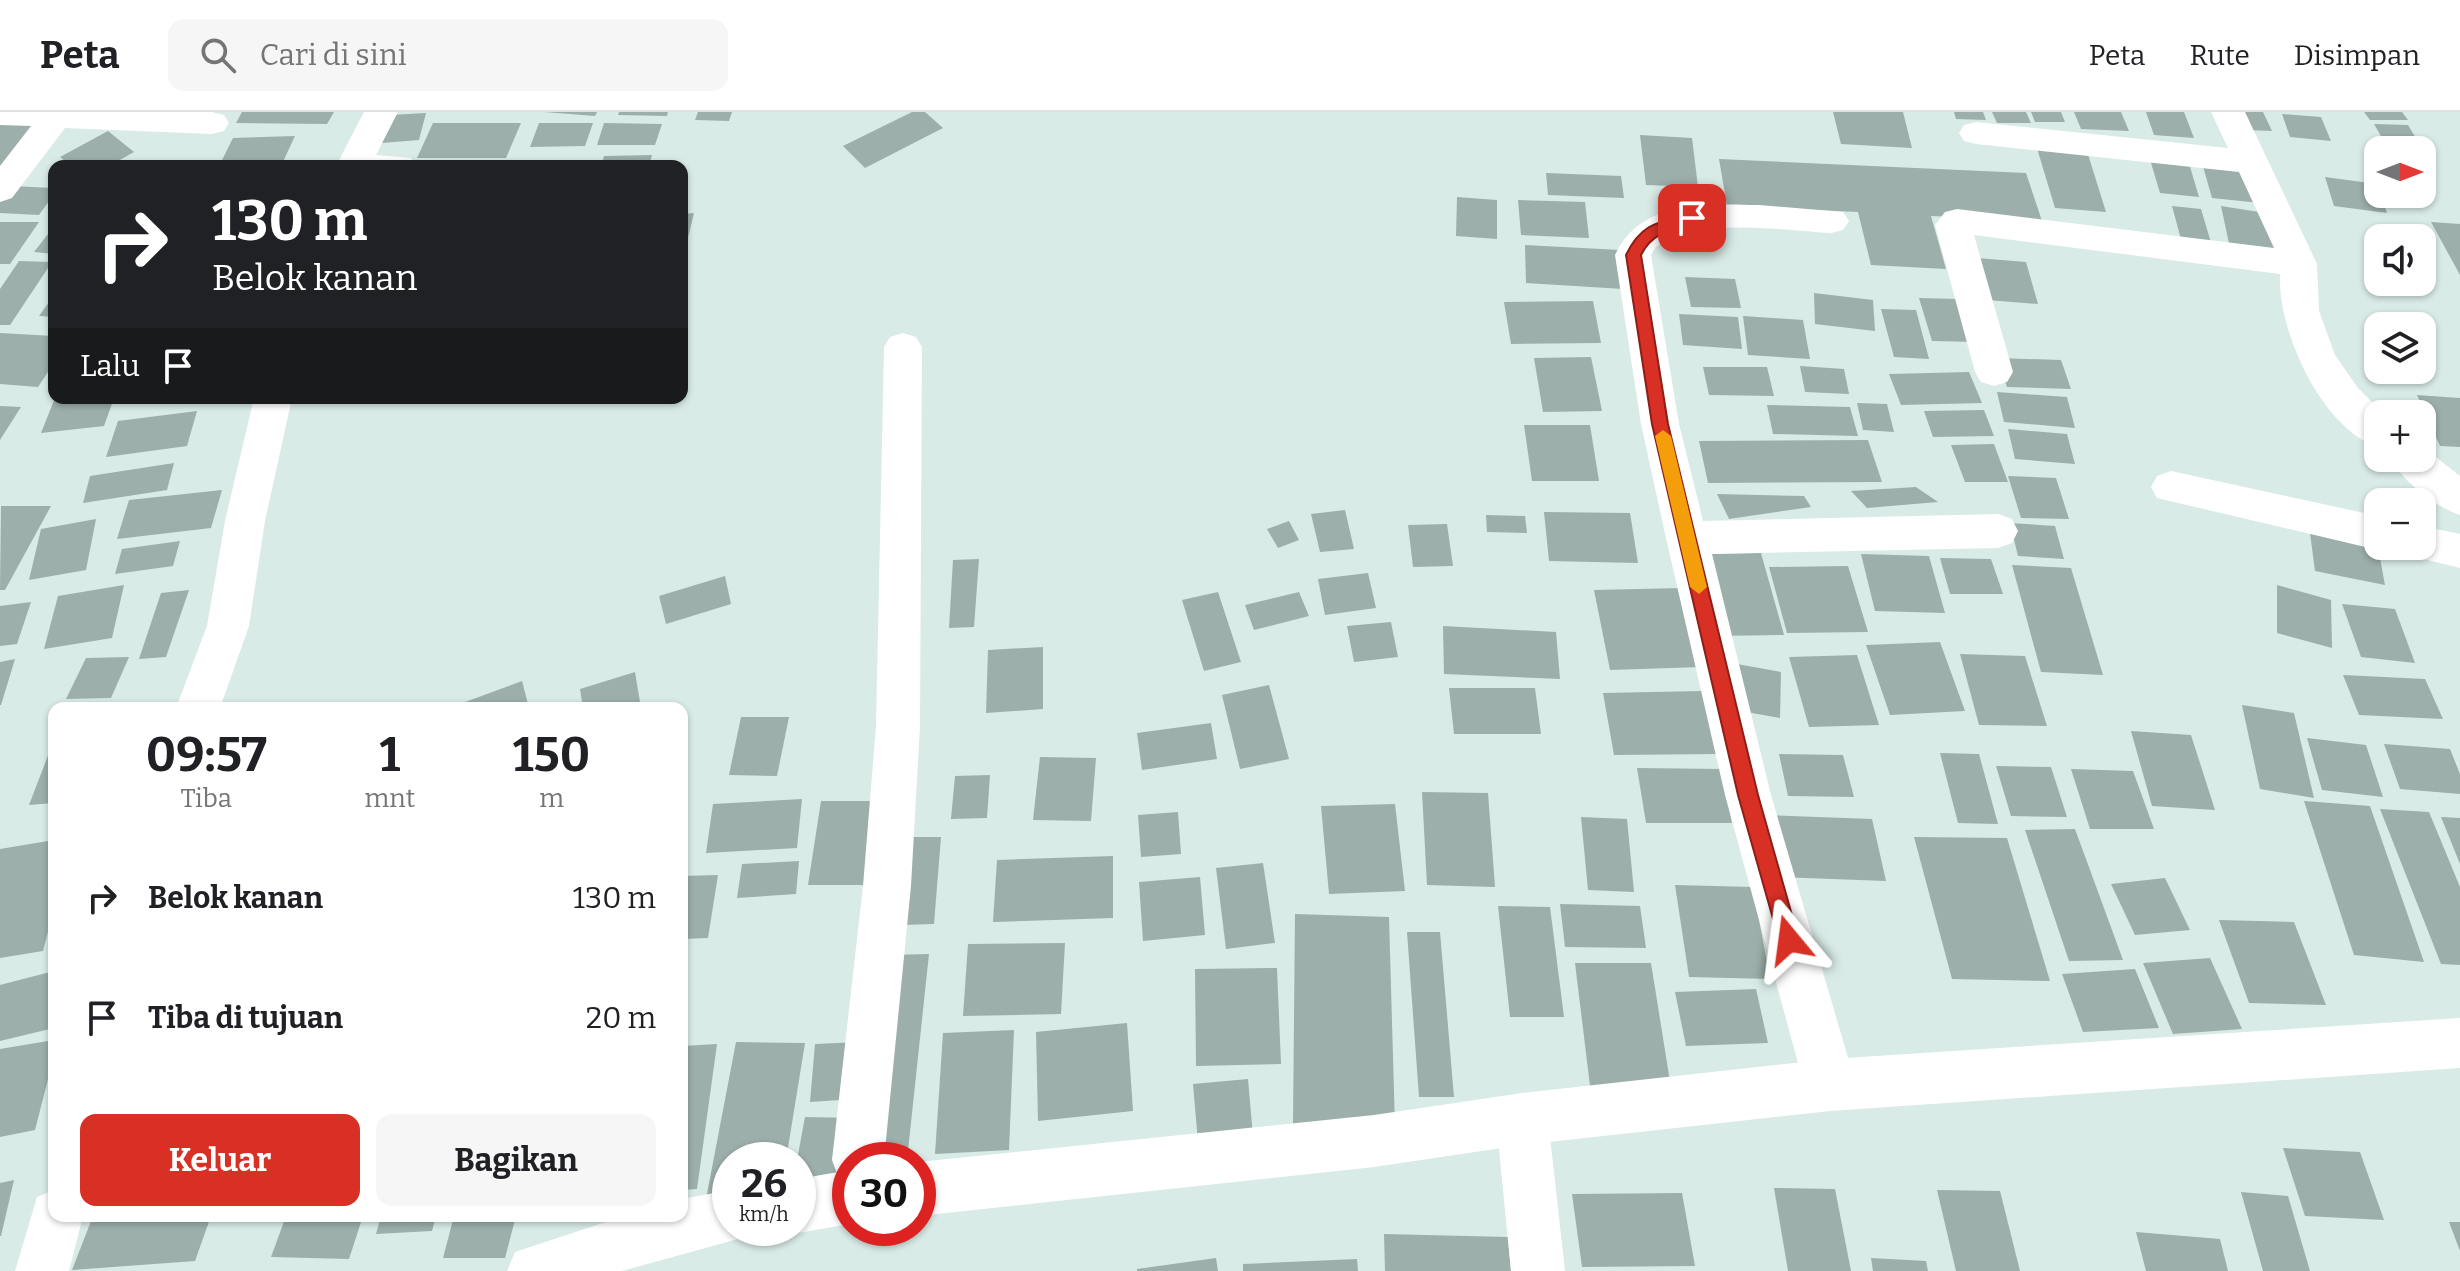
<!DOCTYPE html>
<html lang="id">
<meta charset="utf-8">
<style>
:root{--surface:#fff;--page:#f6f6f6;--text:#202124;--muted:#757577;--line:#e0e0e0;--accent:#d93025}
body{margin:0;font-family:Bitter,serif;background:var(--page);color:var(--text);height:100vh;display:flex;flex-direction:column;font-size:30px;white-space:nowrap}
*{box-sizing:border-box;margin:0}
p{font-size:26px;color:var(--muted)}
.icon{flex:none;width:44px;height:44px;fill:none;stroke:currentColor;stroke-width:2;stroke-linecap:round;stroke-linejoin:round}
.map{position:relative;flex:1;overflow:hidden}
.drawer{position:absolute;left:48px;top:590px;width:640px;height:520px;display:flex;flex-direction:column;background:var(--surface);border-radius:16px;box-shadow:0 2px 6px #0004}
.drawer>*{flex:none}
.banner{position:absolute;left:48px;top:48px;width:640px;height:244px;border-radius:16px;box-shadow:0 2px 6px #0004;background:#202124;color:#fff;overflow:hidden}
.needle{width:52px;rotate:90deg}
.fabs{position:absolute;left:2364px;top:24px;display:grid;gap:16px}
.fabs a{display:grid;place-items:center;width:72px;height:72px;border-radius:16px;background:var(--surface);box-shadow:0 2px 6px #0004;font-size:40px}
.speed{position:absolute;left:712px;top:1030px;display:flex;gap:16px;font-size:40px;font-weight:700;text-align:center}
.speed>*{display:grid;place-content:center;width:104px;height:104px;border-radius:50%;background:var(--surface);box-shadow:0 2px 6px #0004;line-height:1}
.speed small{font-size:20px;font-weight:400}
.speed .limit{border:12px solid #d22;background:#fff;color:#111}
.pin{position:absolute;display:grid;place-items:center;width:68px;height:68px;color:#fff;margin:-34px;border-radius:16px;box-shadow:0 4px 12px #0006}
.me{position:absolute;width:88px;margin:-44px;rotate:344deg;stroke-linejoin:round;filter:drop-shadow(0 0 6px #0008)}
.turn{display:flex;align-items:center;gap:28px;height:168px;padding:0 32px;font-size:36px}
.turn .icon{width:104px;height:104px;stroke-width:2.5}
.turn b{display:block;font-size:56px;line-height:68px}
.then{display:flex;align-items:center;height:76px;padding:0 32px;background:#0003;gap:16px;font-size:30px}
.eta{display:flex;justify-content:space-evenly;align-items:center;height:136px;text-align:center}
.eta b{font-size:48px;font-weight:700;line-height:56px}
.primary-button{display:flex;gap:16px;margin-top:auto;padding:16px 32px}
.primary-button a{flex:1;height:92px;border-radius:16px;background:var(--accent);color:#fff;font-size:32px;font-weight:700;line-height:92px;text-align:center}
.primary-button a+a{background:var(--page);color:var(--text)}
ul{padding:0;list-style:none}
li{display:flex;align-items:center;gap:24px;height:120px;padding:0 32px}
li div{flex:1}
li b{display:block;font-size:30px}
li em{font-style:normal}
header{display:flex;align-items:center;gap:48px;box-sizing:border-box;height:112px;padding:0 40px;background:var(--surface);border-bottom:2px solid var(--line)}
header strong{font-size:38px}
nav{display:flex;gap:44px;margin-inline-start:auto;font-size:28px}
.search{width:560px;height:72px;background:var(--page);display:flex;align-items:center;gap:20px;box-sizing:border-box;padding:0 28px;border-radius:16px;color:var(--muted);font-size:30px}
.map>svg:first-child{display:block}
.building{fill:#9dafab}
.lines{fill:none;stroke-linecap:round;stroke-linejoin:round}
.street{fill:#fff;fill-rule:evenodd}
.secondary{fill:#fff;fill-rule:evenodd}
.route{fill:#d93025;stroke:#8d1f18;stroke-width:2}
.slow{fill:#f59e0b}
</style>
<header>
<strong>Peta</strong>
<div class="search"><svg class="icon" aria-label="search" viewBox="0 0 24 24"><circle cx="10" cy="10" r="6"/><path d="M15 15l6 6"/></svg>Cari di sini</div>
<nav><a>Peta</a><a>Rute</a><a>Disimpan</a></nav>
</header>
<div class="map">
<svg width="2460" height="1159" viewBox="0 0 2460 1159">
<rect width="100%" height="100%" fill="#d9ebe7"/>
<!-- building -->
<g class="building">
<path d="M242,0H334L327,12L236,11Z"/>
<path d="M544,0H597L595,4Z"/>
<path d="M619,0H668L667,4L618,3Z"/>
<path d="M698,0H732L729,9L695,8Z"/>
<path d="M912,0H925L943,16L865,56L843,34Z"/>
<path d="M1833,0H1903L1912,36L1841,32Z"/>
<path d="M1954,0H1983L1986,8L1956,7Z"/>
<path d="M1992,0H2026L2031,11H1997Z"/>
<path d="M2031,0H2061L2065,10H2035Z"/>
<path d="M2074,0H2121L2129,19L2081,17Z"/>
<path d="M2146,0H2184L2194,26L2154,23Z"/>
<path d="M2235,0H2263L2272,19L2244,18Z"/>
<path d="M2364,0H2402L2408,8H2370Z"/>
<path d="M426,1L419,28L382,31L390,3Z"/>
<path d="M2282,2L2321,5L2331,29L2290,25Z"/>
<path d="M0,7L46,11L0,66Z"/>
<path d="M433,11H521L506,46H417Z"/>
<path d="M539,11H593L585,34L530,35Z"/>
<path d="M604,11L662,12L655,33H597Z"/>
<path d="M2374,12L2408,13L2420,33L2385,31Z"/>
<path d="M108,19L134,40L109,54H71L60,45Z"/>
<path d="M1640,23L1692,26L1698,75L1646,73Z"/>
<path d="M295,24L281,54H219L233,26Z"/>
<path d="M2036,33L2086,36L2106,100L2055,96Z"/>
<path d="M652,43L649,54H601L604,44Z"/>
<path d="M2149,44L2188,48L2199,85L2160,81Z"/>
<path d="M1719,47L2026,61L2042,109L1931,104L1946,157L1871,153L1858,100L1727,94Z"/>
<path d="M2202,51L2249,56L2260,91L2212,86Z"/>
<path d="M1546,61L1621,64L1624,86L1548,83Z"/>
<path d="M2325,65L2377,72L2387,101L2334,94Z"/>
<path d="M11,74L54,76V82L39,103L0,101V88Z"/>
<path d="M1457,85L1497,88V127L1456,124Z"/>
<path d="M1518,88L1585,90L1589,126L1521,123Z"/>
<path d="M2172,94L2201,97L2212,134L2182,131Z"/>
<path d="M2221,94L2272,102L2280,144L2230,136Z"/>
<path d="M694,101L683,146H682V102Z"/>
<path d="M0,110H39L10,152H0Z"/>
<path d="M2431,110L2460,112V163Z"/>
<path d="M48,122L54,123V142L34,140Z"/>
<path d="M1525,133L1620,138L1623,177L1526,171Z"/>
<path d="M2422,140L2435,168L2422,167Z"/>
<path d="M1977,146L2026,150L2038,192L1987,188Z"/>
<path d="M19,149L52,150L10,213H0V177Z"/>
<path d="M1685,165L1735,167L1741,196L1691,195Z"/>
<path d="M1814,181L1873,188L1875,219L1815,212Z"/>
<path d="M54,183V205L39,204Z"/>
<path d="M1919,186L1960,187L1974,230L1932,229Z"/>
<path d="M1593,189L1601,231L1511,232L1504,190Z"/>
<path d="M1881,197L1916,198L1929,247L1894,245Z"/>
<path d="M1679,202L1738,205L1742,237L1683,233Z"/>
<path d="M1743,204L1803,208L1810,247L1748,243Z"/>
<path d="M0,221L54,224V251L38,275L0,272Z"/>
<path d="M1591,245L1602,299L1543,300L1534,246Z"/>
<path d="M1997,246L2061,248L2071,277L2007,275Z"/>
<path d="M1800,254L1844,257L1849,282L1805,280Z"/>
<path d="M1703,255H1767L1774,284L1709,283Z"/>
<path d="M1969,260L1982,291L1901,293L1889,262Z"/>
<path d="M1997,280L2067,285L2075,316L2004,310Z"/>
<path d="M2417,283L2460,286V335L2440,334Z"/>
<path d="M55,286H114L104,314L41,321Z"/>
<path d="M1857,291L1887,292L1894,320L1863,318Z"/>
<path d="M1767,293L1850,295L1858,324L1773,322Z"/>
<path d="M0,294L21,295L0,328Z"/>
<path d="M1984,298L1994,324L1933,325L1924,299Z"/>
<path d="M197,299L187,334L106,345L118,309Z"/>
<path d="M1524,313H1590L1599,369H1532Z"/>
<path d="M2008,317L2067,322L2075,352L2015,347Z"/>
<path d="M1868,328L1882,370L1708,371L1699,329Z"/>
<path d="M1994,332L2008,370H1965L1951,333Z"/>
<path d="M174,351L167,378L83,391L90,364Z"/>
<path d="M2008,364L2056,366L2069,407L2021,406Z"/>
<path d="M1916,375L1938,390L1867,396L1851,379Z"/>
<path d="M222,378L211,416L117,427L129,388Z"/>
<path d="M1717,382L1804,384L1811,395L1729,407Z"/>
<path d="M1,394H51L5,478H0Z"/>
<path d="M1345,398L1354,437L1320,440L1311,402Z"/>
<path d="M1544,400L1630,401L1638,451L1549,449Z"/>
<path d="M1486,403L1525,404L1527,421L1487,420Z"/>
<path d="M96,407L86,458L29,468L41,417Z"/>
<path d="M1289,409L1299,428L1278,436L1267,417Z"/>
<path d="M2010,411L2055,414L2064,447L2018,444Z"/>
<path d="M1447,412L1453,454L1413,455L1408,413Z"/>
<path d="M2310,421L2378,435L2385,473L2315,459Z"/>
<path d="M180,429L173,454L115,462L122,437Z"/>
<path d="M1761,441L1784,523L1717,524L1697,442Z"/>
<path d="M1861,442L1929,444L1945,501L1875,499Z"/>
<path d="M1940,446L1991,447L2003,482H1950Z"/>
<path d="M979,447L974,515L949,516L953,448Z"/>
<path d="M2012,453L2071,456L2103,563L2041,560Z"/>
<path d="M1848,454L1868,520L1787,521L1769,455Z"/>
<path d="M1368,461L1376,496L1325,503L1318,467Z"/>
<path d="M725,464L731,492L666,512L659,484Z"/>
<path d="M124,473L112,526L44,537L58,484Z"/>
<path d="M2277,473L2331,488L2332,536L2277,521Z"/>
<path d="M1682,476L1701,555L1610,558L1594,478Z"/>
<path d="M189,478L166,545L139,547L161,481Z"/>
<path d="M1218,480L1241,550L1204,559L1182,488Z"/>
<path d="M1299,480L1309,504L1254,518L1245,493Z"/>
<path d="M31,490L17,532L0,534V494Z"/>
<path d="M2342,492L2395,497L2415,551L2361,545Z"/>
<path d="M1391,510L1398,545L1354,550L1347,514Z"/>
<path d="M1443,514L1556,520L1560,567L1444,562Z"/>
<path d="M1940,530L1965,599L1890,603L1866,533Z"/>
<path d="M1043,535V597L986,601L988,538Z"/>
<path d="M1960,542L2025,544L2047,614L1979,613Z"/>
<path d="M1857,543L1879,613L1809,615L1789,545Z"/>
<path d="M129,545L111,586L66,587L86,546Z"/>
<path d="M15,547L1,593H0V550Z"/>
<path d="M1737,552L1781,560L1780,606L1735,598Z"/>
<path d="M635,560L641,596H583L580,577Z"/>
<path d="M2343,563L2425,567L2443,607L2359,603Z"/>
<path d="M522,569L529,596H458L457,593Z"/>
<path d="M1269,573L1289,647L1240,657L1222,583Z"/>
<path d="M1449,576H1535L1541,622H1454Z"/>
<path d="M1703,579L1717,642L1614,643L1603,581Z"/>
<path d="M2242,593L2294,601L2314,686L2260,677Z"/>
<path d="M741,605H789L777,664L729,663Z"/>
<path d="M1211,611L1217,647L1142,658L1137,621Z"/>
<path d="M2131,619L2191,623L2215,698L2152,694Z"/>
<path d="M2307,626L2366,633L2383,685L2322,678Z"/>
<path d="M54,628V691L29,693Z"/>
<path d="M2384,632L2450,637L2460,662V682L2400,677Z"/>
<path d="M1940,641L1979,642L1998,712L1958,711Z"/>
<path d="M1779,642L1843,643L1854,685L1788,684Z"/>
<path d="M1040,645L1096,646L1091,709L1033,708Z"/>
<path d="M1996,654L2051,655L2067,705L2011,704Z"/>
<path d="M1637,656L1722,657L1732,711H1646Z"/>
<path d="M2071,657L2133,659L2154,717H2090Z"/>
<path d="M990,663L987,706L951,707L955,664Z"/>
<path d="M1422,680L1488,681L1495,775L1427,773Z"/>
<path d="M802,687L797,736L706,741L713,692Z"/>
<path d="M821,689H885L874,773H808Z"/>
<path d="M2304,689L2370,694L2424,850L2354,843Z"/>
<path d="M1395,692L1405,779L1329,782L1321,694Z"/>
<path d="M2380,697L2429,700L2460,775V853L2441,852Z"/>
<path d="M1178,700L1181,742L1141,745L1138,703Z"/>
<path d="M1767,703L1872,707L1886,769L1778,765Z"/>
<path d="M1581,705L1627,707L1634,780L1588,778Z"/>
<path d="M2441,705L2460,706V752Z"/>
<path d="M2075,717L2123,848L2069,849L2025,718Z"/>
<path d="M909,725H941L934,812L901,813Z"/>
<path d="M1914,725L2007,726L2050,869L1952,867Z"/>
<path d="M54,728V796L43,839L0,846V737Z"/>
<path d="M1113,744V806L993,810L997,748Z"/>
<path d="M799,749L796,782L737,786L742,752Z"/>
<path d="M1263,751L1275,831L1226,837L1216,756Z"/>
<path d="M718,763L708,826L682,827V764Z"/>
<path d="M1200,765L1205,823L1143,829L1139,770Z"/>
<path d="M2165,766L2190,818L2135,823L2111,772Z"/>
<path d="M1675,773L1753,775L1770,867L1689,865Z"/>
<path d="M1560,792L1640,794L1646,836L1565,835Z"/>
<path d="M1498,794L1550,795L1564,905H1510Z"/>
<path d="M1295,802L1389,805L1395,1015L1293,1012Z"/>
<path d="M2219,808L2294,810L2326,893L2249,891Z"/>
<path d="M1407,820H1440L1454,985H1419Z"/>
<path d="M1065,831L1061,902L963,904L968,832Z"/>
<path d="M929,842L907,1048H863L888,843Z"/>
<path d="M2210,846L2242,917L2173,922L2143,851Z"/>
<path d="M1575,851H1651L1672,982H1591Z"/>
<path d="M1277,856L1281,952L1196,954L1195,857Z"/>
<path d="M2135,857L2159,916L2083,920L2062,862Z"/>
<path d="M54,859V916L0,929V873Z"/>
<path d="M1756,877L1768,931L1686,934L1675,880Z"/>
<path d="M1127,911L1133,999L1038,1009L1036,920Z"/>
<path d="M1014,918L1009,1038L935,1042L943,921Z"/>
<path d="M54,928V944L35,1018L0,1025V937Z"/>
<path d="M736,930L805,931L786,1048H730V1087H706Z"/>
<path d="M859,930L855,987L810,990L815,932Z"/>
<path d="M717,932L697,1077L682,1078V934Z"/>
<path d="M1248,967L1254,1036L1199,1042L1193,972Z"/>
<path d="M805,1005L856,1006L844,1080L798,1078L797,1048Z"/>
<path d="M2283,1036L2360,1040L2384,1108L2305,1104Z"/>
<path d="M14,1068L1,1124H0V1071Z"/>
<path d="M1774,1076L1835,1077L1851,1159H1788Z"/>
<path d="M1937,1078L2000,1079L2020,1159H1956Z"/>
<path d="M2241,1080L2288,1084L2310,1159H2263Z"/>
<path d="M1682,1081L1695,1154L1582,1155L1572,1082Z"/>
<path d="M93,1104H211L195,1149L72,1158Z"/>
<path d="M286,1104H363L349,1147L271,1145Z"/>
<path d="M381,1104H436L432,1119L376,1122Z"/>
<path d="M454,1104H516L505,1146H443Z"/>
<path d="M2449,1110H2460V1139Z"/>
<path d="M2136,1120L2220,1127L2228,1159H2146Z"/>
<path d="M1384,1122L1508,1125L1511,1159H1385Z"/>
<path d="M1216,1146L1218,1159H1137V1157Z"/>
<path d="M1871,1146L1926,1149L1928,1159H1873Z"/>
<path d="M1357,1147L1358,1159H1243V1152Z"/>
</g>
<g class="lines">
<!-- street -->
<g class="street">
<path d="M0,0H212L224,3L229,11L224,19L212,22L65,16L12,86L0,90V54L31,14L0,13Z"/>
<path d="M364,0H398L376,43L411,46L416,54H336Z"/>
<path d="M2211,0H2245L2317,152L2319,199L2335,243L2358,276L2384,302H2378V335C2322,317 2277,218 2280,162L1974,123L2013,260L2007,270L1994,274L1981,270L1975,260L1935,113L1945,100L1957,97L2274,136L2239,60L1976,32L1964,29L1959,21L1964,13L1976,10L2228,36Z"/>
<path d="M1759,93L1843,100L1849,109L1843,118L1831,121C1792,119 1670,101 1651,143L1679,312L1703,409L1998,402L2012,407L2018,419L2012,431L1998,436L1712,442L1771,683L1856,973L1848,991L1830,999L1812,991L1804,973L1725,683L1666,426L1641,312L1615,143C1641,87 1706,92 1759,93Z"/>
<path d="M903,221L916,225L922,235L920,614L911,774L884,1048H850V1071L839,1067L832,1048L863,774L876,614L884,235L890,225Z"/>
<path d="M254,286H292L265,409L249,514L220,596H176L207,514L225,409Z"/>
<path d="M2422,334L2460,364V403C2436,395 2402,369 2390,346H2422Z"/>
<path d="M2171,359L2378,404V434H2389L2378,438L2157,386L2151,375L2157,364Z"/>
<path d="M2422,414L2460,422V456L2407,443L2403,434H2422Z"/>
<path d="M1522,981L1540,989L1548,1007L1565,1159H1511L1496,1007L1504,989Z"/>
<path d="M54,1078V1104H83L69,1159H15L37,1085Z"/>
</g>
<!-- secondary -->
<g class="secondary">
<path d="M2460,906V956L1830,999L1522,1033L1374,1055L918,1104V1050L1374,1003L1522,981L1830,947Z"/>
<path d="M850,1058V1112L798,1121L786,1116H798V1067Z"/>
<path d="M730,1078V1116H752L749,1124L622,1159H507L515,1140L624,1104H682V1087Z"/>
</g>
</g>
<!-- route -->
<path class="route" d="M1692,101L1699,106L1697,109C1673,117 1652,120 1641,143L1668,312L1758,683L1799,828L1796,835L1789,838L1782,835L1779,828L1738,683L1652,312L1626,143C1641,111 1659,110 1692,101Z"/>
<!-- slow -->
<path class="slow" d="M1663,318L1671,324L1707,475L1699,482L1690,475L1655,324Z"/>
</svg>
<div class="fabs">
<a><svg class="needle" viewBox="-14 -14 28 28"><path d="M0-13l5 13h-10z" fill="#e53935"/><path d="M0 13l5-13h-10z" fill="#757577"/></svg></a>
<a><svg class="icon" aria-label="sound" viewBox="0 0 24 24"><path d="M4 9h4l5-4v14l-5-4H4zM17 9q2 3 0 6"/></svg></a>
<a><svg class="icon" aria-label="layers" viewBox="0 0 24 24"><path d="M12 4l9 5-9 5-9-5zM3 14l9 5 9-5"/></svg></a>
<a>+</a>
<a>−</a>
</div>
<div class="speed"><div>26<small>km/h</small></div><div class="limit">30</div></div>
<div class="pin" style="left:1692px;top:106px;background:#d93025"><svg class="icon" aria-label="arrive" viewBox="0 0 24 24"><path d="M6 21V4h12l-3 4 3 4H6"/></svg></div>
<svg class="me" style="left:1789px;top:828px" viewBox="-20 -20 40 40"><path d="M0-17L14 15 0 8-14 15z" fill="#d93025" stroke="#fff" stroke-width="4"/></svg>
<div class="banner">
<div class="turn"><svg class="icon" aria-label="right" viewBox="0 0 24 24"><path d="M7 20v-9h11M14 6l5 5-5 5"/></svg><div><b>130 m</b>Belok kanan</div></div>
<div class="then">Lalu<svg class="icon" aria-label="arrive" viewBox="0 0 24 24"><path d="M6 21V4h12l-3 4 3 4H6"/></svg></div>
</div>
<section class="drawer">
<div class="eta">
<div><b>09:57</b><p>Tiba</p></div>
<div><b>1</b><p>mnt</p></div>
<div><b>150</b><p>m</p></div>
</div>
<ul>
<li><svg class="icon" aria-label="right" viewBox="0 0 24 24"><path d="M7 20v-9h11M14 6l5 5-5 5"/></svg><div><b>Belok kanan</b></div><em>130 m</em></li>
<li><svg class="icon" aria-label="arrive" viewBox="0 0 24 24"><path d="M6 21V4h12l-3 4 3 4H6"/></svg><div><b>Tiba di tujuan</b></div><em>20 m</em></li>
</ul>
<div class="primary-button"><a>Keluar</a><a>Bagikan</a></div>
</section>
</div>
